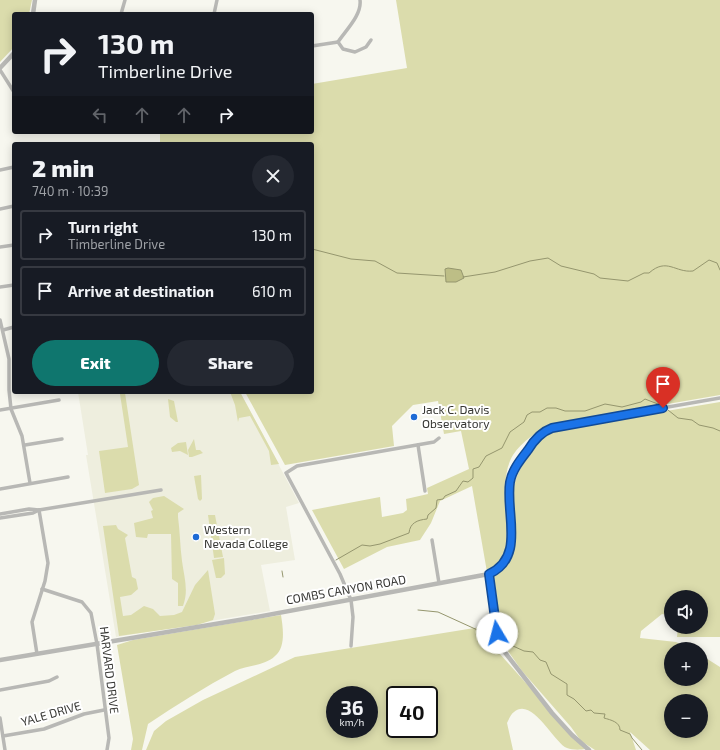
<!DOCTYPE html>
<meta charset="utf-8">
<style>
:root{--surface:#171b24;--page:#242831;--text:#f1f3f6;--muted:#9ea1a6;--line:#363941;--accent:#0f766e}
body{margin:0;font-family:"Exo 2",sans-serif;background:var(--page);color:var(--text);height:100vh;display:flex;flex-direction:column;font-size:15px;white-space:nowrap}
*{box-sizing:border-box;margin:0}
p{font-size:13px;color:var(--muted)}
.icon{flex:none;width:22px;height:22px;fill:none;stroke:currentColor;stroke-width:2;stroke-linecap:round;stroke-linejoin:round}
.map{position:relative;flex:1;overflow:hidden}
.side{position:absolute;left:12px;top:142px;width:302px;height:252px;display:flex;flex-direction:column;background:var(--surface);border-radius:4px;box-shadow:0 2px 10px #0003}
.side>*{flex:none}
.hud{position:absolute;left:12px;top:12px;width:302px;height:122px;border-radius:4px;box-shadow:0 2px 10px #0003;background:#171b24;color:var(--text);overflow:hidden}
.fabs{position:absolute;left:664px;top:590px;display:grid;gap:8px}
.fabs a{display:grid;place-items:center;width:44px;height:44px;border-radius:50%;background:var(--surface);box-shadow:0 2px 10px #0003;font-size:20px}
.speed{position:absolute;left:326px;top:686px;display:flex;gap:8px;font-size:20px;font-weight:700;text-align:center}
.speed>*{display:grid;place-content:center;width:52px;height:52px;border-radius:50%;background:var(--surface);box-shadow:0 2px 10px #0003;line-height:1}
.speed small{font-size:10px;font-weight:400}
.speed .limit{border:2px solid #111;border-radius:6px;background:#fff;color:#111}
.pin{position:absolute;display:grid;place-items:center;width:34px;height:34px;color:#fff;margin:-41px -17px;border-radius:50% 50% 50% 0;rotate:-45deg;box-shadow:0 0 4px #0007}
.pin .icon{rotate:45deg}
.me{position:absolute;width:44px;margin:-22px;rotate:352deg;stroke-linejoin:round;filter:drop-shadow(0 0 3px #0008)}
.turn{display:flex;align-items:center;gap:14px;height:84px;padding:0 20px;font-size:18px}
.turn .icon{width:52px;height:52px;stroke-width:2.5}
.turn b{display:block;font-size:28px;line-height:34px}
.lanes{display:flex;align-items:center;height:38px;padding:0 20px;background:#0003;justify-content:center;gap:20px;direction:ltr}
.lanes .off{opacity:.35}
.round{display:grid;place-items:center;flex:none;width:42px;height:42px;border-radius:21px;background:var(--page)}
.summary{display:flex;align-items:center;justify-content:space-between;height:68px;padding:0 20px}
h1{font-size:24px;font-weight:800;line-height:30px}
.action{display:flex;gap:8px;margin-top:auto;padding:8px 20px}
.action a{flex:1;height:46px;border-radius:24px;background:var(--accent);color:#fff;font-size:16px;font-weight:800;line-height:46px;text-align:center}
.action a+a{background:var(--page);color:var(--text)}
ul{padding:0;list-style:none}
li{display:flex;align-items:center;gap:12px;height:50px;margin:0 8px 6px;padding:0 12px;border:2px solid var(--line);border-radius:4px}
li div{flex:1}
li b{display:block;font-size:15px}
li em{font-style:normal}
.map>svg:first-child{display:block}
.built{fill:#eeeede}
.green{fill:#dbdcac;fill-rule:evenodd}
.water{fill:#bdbe86;stroke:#95966e}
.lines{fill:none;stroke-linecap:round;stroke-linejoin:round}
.stream{stroke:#95966e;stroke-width:1}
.minor{stroke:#b8b8b5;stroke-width:3.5}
.tertiary{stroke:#b8b8b5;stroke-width:4.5}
.route-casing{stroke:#114b97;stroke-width:10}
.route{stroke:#1a73e8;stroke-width:7}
.poi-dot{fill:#1d6ad5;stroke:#fff;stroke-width:1.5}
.labels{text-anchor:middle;stroke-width:4;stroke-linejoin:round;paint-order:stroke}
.poi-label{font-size:12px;fill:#383835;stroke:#fff;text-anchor:start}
.street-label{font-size:12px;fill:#383835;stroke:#fff}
</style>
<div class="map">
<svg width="720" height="750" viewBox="0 0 720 750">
<rect width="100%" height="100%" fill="#f7f7ef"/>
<!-- built -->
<path class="built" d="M78,392H240L299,503L286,507L295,560L261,565L270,611L116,637L86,455H88Z"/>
<!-- green -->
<g class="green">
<path d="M0,0H32L29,14H14V47L0,62Z"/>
<path d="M396,0H720V395L551,424C537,432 522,441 513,455C494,487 519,530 502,561C499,567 493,570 487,572L472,486L440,501L431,523L420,540L387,547L344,569L312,510L380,497L382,517L403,513L407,510L406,499L428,494L427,488L469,469L461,431L444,434L438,401L413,405L392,426L394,446L285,465L245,392H312V144H160V132H312V84L407,68Z"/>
<path d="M230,392H240L279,464L271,465L269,451L250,416L239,418L238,422L235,405Z"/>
<path d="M125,393L139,485L132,489L105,493L99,451L128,447L120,394Z"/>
<path d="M168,399L174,401L178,422H176L170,417Z"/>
<path d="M720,402V637H677L678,627H701V597H671V616L662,614L641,631L640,638L676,642L691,649H671V679H701V655L720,667V750H650L630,732L636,750H595L581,741L571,727L522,671L503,644L494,576C529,555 510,518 514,487C516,474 523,464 530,454C536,444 542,435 553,430ZM671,701H701V731H671Z"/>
<path d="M194,439L196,450H200L203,453L192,457H189L188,450Z"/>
<path d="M186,442L188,455L180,451L172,452L171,448L178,443Z"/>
<path d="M201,475L202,499L200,501L198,499L194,476Z"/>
<path d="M164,496L184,509L178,513V517C180,532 180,546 182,561C184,577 189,590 183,606H178V583L172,579L171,534H148L147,538L136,537L134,523L153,518L151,511L153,510L149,502L153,498Z"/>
<path d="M208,515H215L223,557L214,558Z"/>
<path d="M116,525L118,529L128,535L125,538L132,577L136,579L138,589L131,595L120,597L123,616L131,615L144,606L153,609L160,616L174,615L182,612L195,585L208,570L215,614L213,620L197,625L119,636L103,526Z"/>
<path d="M224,558L225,574L221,578H216L212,560Z"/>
<path d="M281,615C283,628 286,647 275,656C265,666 247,665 235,671C205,687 176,705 148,724L142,750H131L133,739L117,645L133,640Z"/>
<path d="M493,625L494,643L499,653L585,749C580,750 572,750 567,748C554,743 532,696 514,712C511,714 509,719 507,723L513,750H146L154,731L166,721L203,700L295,657ZM335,695H369V729H335ZM395,695H429V729H395Z"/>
</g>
<!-- water -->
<path class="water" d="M448,268L461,270L464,278L456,282H446L445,269Z"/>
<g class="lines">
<!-- stream -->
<g class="stream">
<path d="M312,249L351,259L375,261L397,273L444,276"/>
<path d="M463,277L495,272L530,261L548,258L561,266L594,274L600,278L628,281L644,273H649C667,257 675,273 693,271L709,260L717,263L720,270"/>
<path d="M668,410L678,418L692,420L699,425L713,428L720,431"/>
<path d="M336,560L362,545L370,546L380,544L409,533C410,523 417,520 427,519L428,515L436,508L437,500L443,499L445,496L456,491L463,481L468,482L473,478V469L479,467L486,456L502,448L510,432L524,422L527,415L532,412H540L547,408H556L565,411H585L605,404L622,407L641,402L645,399L663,406"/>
<path d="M282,571L283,577"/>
<path d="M418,610L438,612L495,638"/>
<path d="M502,641L524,651L533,652L540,660L546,662L551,674L567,684V695L574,699L586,711L591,710L594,713L605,714L604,718C611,720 620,722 620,730L630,734L632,738L642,750"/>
</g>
<!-- minor -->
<g class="minor">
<path d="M121,14L125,0"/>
<path d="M214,14L217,0"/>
<path d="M338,42C346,30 362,15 360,0"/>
<path d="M338,42L343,49L355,52L366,47L371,40"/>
<path d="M312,46L338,42"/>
<path d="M0,70L14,92"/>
<path d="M0,170L14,167"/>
<path d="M0,209L14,206"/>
<path d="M0,247L14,245"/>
<path d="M0,287L14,285"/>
<path d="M0,320L9,359V390L11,409L22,436L30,483"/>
<path d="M3,330L14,327"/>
<path d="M0,410L59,400"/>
<path d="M25,445L62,439"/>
<path d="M418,445L425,491"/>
<path d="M0,489L68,477"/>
<path d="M0,514L29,509L39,510L161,490"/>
<path d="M0,518L33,513L39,510"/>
<path d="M432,540L439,583"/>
<path d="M489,574C526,557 505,512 510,481C512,470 522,458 528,449C537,437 544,429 559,426L720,398"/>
<path d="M42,589L82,602L91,613L97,644L109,738L107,750"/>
<path d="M351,646L353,617L351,600L340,574L286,473L297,466L434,442L439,438"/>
<path d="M37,654L32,622L45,581L48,563L39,510"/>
<path d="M0,690L49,681L57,677"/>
<path d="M0,718L5,750"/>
<path d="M3,736L44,729L84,714L104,710"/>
</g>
<!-- tertiary -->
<g class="tertiary">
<path d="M33,14L35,0"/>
<path d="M0,68L14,53"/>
<path d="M0,660L251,618L489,574L500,646L552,713L572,735L589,750"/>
</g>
</g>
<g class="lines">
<!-- route casing -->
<g class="route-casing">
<path id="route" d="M497,633L489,574C526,557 505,513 510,482C512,470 521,459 528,450C534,440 541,432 552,428L663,408"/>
</g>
<!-- route -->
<use href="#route" class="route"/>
</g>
<!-- markers -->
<g class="poi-dot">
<circle cx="414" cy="417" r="4"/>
<circle cx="196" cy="537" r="4"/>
</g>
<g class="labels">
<!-- poi labels -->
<g class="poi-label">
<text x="422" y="414">Jack C. Davis<tspan x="422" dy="14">Observatory</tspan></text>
<text x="204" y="534">Western<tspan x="204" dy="14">Nevada College</tspan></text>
</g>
<!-- street labels -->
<g class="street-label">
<text transform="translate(346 590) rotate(-10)" y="4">COMBS CANYON ROAD</text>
<text transform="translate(109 670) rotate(83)" y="4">HARVARD DRIVE</text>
<text transform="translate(51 714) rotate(-16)" y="4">YALE DRIVE</text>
</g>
</g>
</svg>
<div class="fabs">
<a><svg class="icon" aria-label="sound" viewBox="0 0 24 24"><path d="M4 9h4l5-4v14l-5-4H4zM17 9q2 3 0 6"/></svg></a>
<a>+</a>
<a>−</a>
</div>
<div class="speed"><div>36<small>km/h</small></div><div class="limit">40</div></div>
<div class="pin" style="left:663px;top:408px;background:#d93025"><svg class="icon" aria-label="arrive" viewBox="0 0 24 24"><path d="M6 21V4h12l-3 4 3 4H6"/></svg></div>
<svg class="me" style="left:497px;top:633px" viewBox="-20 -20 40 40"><circle r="19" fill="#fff"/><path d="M0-13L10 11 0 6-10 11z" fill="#1a73e8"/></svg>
<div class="hud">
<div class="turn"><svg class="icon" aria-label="right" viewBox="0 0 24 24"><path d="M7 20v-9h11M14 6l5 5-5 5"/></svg><div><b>130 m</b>Timberline Drive</div></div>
<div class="lanes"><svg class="icon off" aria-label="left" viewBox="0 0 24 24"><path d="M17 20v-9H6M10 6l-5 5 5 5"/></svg><svg class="icon off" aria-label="ahead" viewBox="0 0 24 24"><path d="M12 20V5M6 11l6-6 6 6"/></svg><svg class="icon off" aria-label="ahead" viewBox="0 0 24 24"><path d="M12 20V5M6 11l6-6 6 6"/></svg><svg class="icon" aria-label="right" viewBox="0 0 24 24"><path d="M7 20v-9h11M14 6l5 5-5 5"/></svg></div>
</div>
<section class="side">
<div class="summary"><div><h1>2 min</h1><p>740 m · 10:39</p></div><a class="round"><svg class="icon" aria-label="close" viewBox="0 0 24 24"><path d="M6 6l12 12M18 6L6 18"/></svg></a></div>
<ul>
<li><svg class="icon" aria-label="right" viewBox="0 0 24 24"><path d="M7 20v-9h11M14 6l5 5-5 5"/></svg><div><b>Turn right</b><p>Timberline Drive</p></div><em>130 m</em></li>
<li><svg class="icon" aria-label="arrive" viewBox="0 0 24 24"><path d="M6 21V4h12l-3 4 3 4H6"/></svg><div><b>Arrive at destination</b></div><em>610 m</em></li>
</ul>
<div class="action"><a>Exit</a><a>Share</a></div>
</section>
</div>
